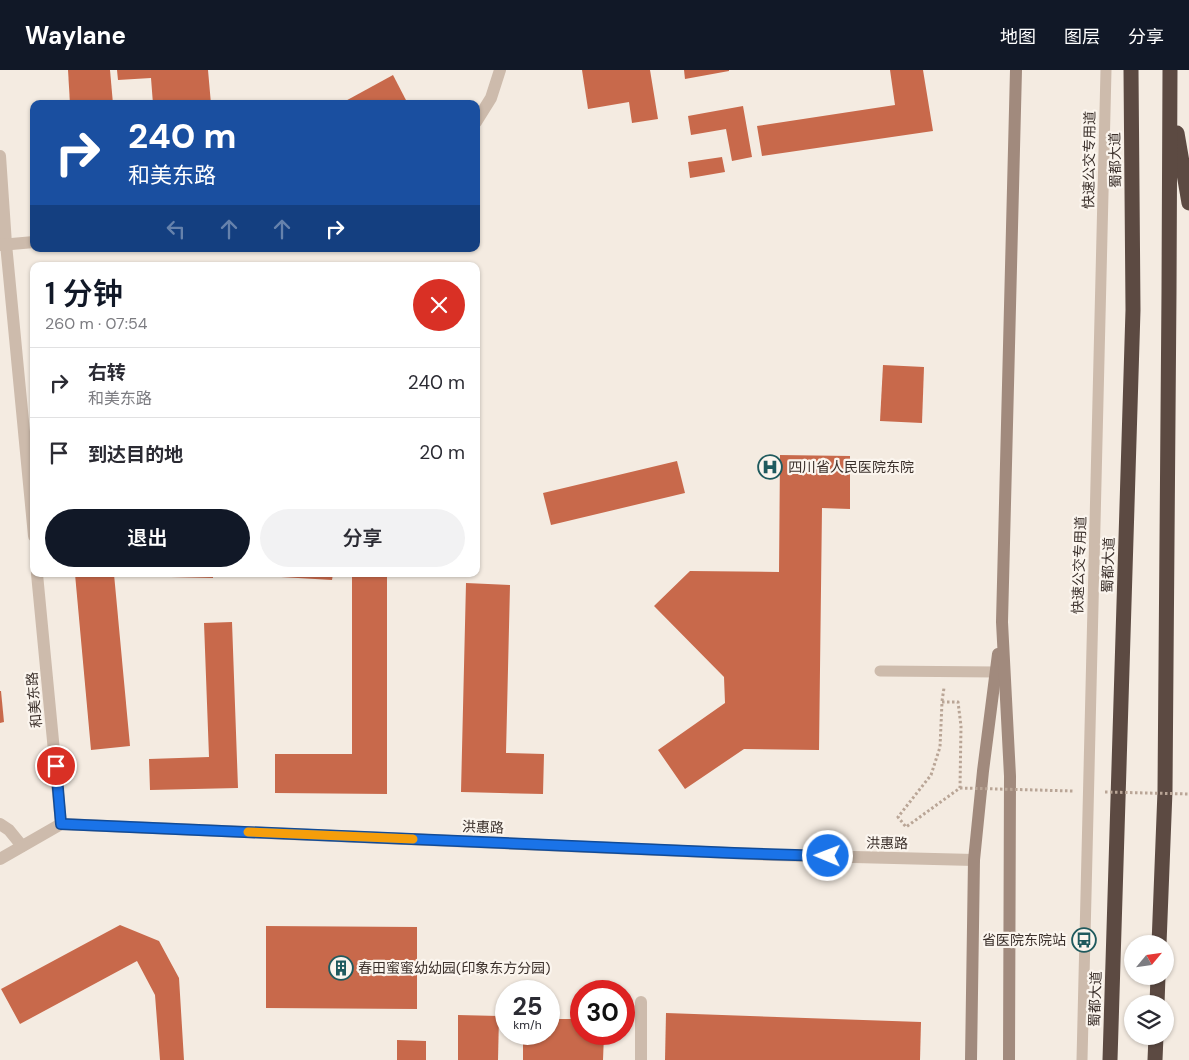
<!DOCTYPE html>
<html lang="zh">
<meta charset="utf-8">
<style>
:root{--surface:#fff;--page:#f2f2f3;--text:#2b2b33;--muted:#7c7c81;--line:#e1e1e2;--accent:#111827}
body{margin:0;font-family:"DM Sans","Noto Sans SC",sans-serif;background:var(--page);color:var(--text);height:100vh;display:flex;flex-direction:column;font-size:19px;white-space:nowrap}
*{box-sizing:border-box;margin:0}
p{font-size:16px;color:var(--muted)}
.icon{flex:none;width:28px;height:28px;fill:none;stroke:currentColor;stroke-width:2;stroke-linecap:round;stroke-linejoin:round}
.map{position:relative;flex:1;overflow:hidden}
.panel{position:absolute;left:30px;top:192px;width:450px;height:315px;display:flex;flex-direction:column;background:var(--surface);border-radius:10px;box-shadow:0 1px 4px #0004}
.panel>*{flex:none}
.guide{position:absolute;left:30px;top:30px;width:450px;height:152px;border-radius:10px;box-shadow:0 1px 4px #0004;background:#1a4fa0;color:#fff;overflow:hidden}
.needle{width:32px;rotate:61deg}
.tools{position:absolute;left:1124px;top:865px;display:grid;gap:10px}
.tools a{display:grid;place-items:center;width:50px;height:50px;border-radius:50%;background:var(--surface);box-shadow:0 1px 4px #0004;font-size:25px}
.speed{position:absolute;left:495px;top:910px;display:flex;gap:10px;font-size:25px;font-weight:700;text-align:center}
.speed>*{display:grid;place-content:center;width:65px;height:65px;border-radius:50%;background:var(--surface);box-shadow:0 1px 4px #0004;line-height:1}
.speed small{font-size:12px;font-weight:400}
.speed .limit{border:8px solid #d22;background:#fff;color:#111}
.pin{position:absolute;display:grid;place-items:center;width:42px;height:42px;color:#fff;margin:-21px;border:2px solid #fff;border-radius:50%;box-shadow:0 1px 5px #0007}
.me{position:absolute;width:55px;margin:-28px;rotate:271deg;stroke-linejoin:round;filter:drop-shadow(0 0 4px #0008)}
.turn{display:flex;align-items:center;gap:18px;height:105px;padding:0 15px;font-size:22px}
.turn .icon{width:65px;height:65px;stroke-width:2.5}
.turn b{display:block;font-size:35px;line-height:42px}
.lanes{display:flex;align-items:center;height:48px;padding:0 15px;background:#0003;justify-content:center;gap:25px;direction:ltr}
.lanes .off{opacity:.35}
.round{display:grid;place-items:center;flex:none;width:52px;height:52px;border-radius:26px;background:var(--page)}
.head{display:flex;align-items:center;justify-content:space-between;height:85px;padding:0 15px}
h1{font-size:30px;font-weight:600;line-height:38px;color:var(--accent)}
.action{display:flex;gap:10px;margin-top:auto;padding:10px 15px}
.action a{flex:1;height:58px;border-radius:30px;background:var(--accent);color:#fff;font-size:20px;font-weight:600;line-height:58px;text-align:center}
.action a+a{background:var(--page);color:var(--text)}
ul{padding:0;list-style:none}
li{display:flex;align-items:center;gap:15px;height:70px;padding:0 15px;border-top:1px solid var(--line)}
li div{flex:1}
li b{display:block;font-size:19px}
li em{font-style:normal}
header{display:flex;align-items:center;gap:30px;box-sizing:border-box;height:70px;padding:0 25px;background:var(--accent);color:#fff}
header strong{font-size:24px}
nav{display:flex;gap:28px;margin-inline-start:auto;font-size:18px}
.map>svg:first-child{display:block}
.building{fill:#c8694b}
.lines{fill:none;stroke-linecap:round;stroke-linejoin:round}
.path{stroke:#b9a596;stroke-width:3;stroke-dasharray:2.5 2.5;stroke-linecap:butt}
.lane{stroke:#cdbbac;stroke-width:11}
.street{stroke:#cdbbac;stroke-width:12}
.secondary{stroke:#a18a7d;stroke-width:12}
.highway{stroke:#5c4a42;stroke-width:15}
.path-bridge{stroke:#b9a596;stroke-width:3;stroke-dasharray:2.5 2.5;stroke-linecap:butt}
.lane-bridge{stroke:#cdbbac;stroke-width:11}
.route-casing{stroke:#114b97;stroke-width:12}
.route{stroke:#1a73e8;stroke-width:9}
.slow{stroke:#f59e0b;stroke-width:9}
.labels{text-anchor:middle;stroke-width:4.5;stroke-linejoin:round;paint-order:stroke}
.street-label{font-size:14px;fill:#3b302b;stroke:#fbf5ee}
.poi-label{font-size:14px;fill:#3b302b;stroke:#fbf5ee;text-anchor:start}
</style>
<header>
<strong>Waylane</strong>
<nav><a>地图</a><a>图层</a><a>分享</a></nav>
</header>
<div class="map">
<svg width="1189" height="990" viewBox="0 0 1189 990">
<rect width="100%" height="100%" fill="#f4ebe1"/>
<!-- building -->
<g class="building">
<path d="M68,0H110L113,34H70Z"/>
<path d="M117,0H208L211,34H153L151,8L118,10Z"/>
<path d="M582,0H650L658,49L632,53L629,32L588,39Z"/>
<path d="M684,0H729V1L685,9Z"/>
<path d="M890,0H923L933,61L762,86L757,56L895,35Z"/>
<path d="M393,5L408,34H340Z"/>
<path d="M743,36L752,87L732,91L726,59L691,65L688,46Z"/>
<path d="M722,87L725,102L690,108L688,92Z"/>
<path d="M883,295L924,297L922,353L880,351Z"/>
<path d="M780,385L850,386V439L822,438L819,680L744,679L685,719L658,680L725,633L724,607L654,536L690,501L779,502Z"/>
<path d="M677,391L685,423L551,455L543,423Z"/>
<path d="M75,504H114L130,676L91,680Z"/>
<path d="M171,504H213V508L171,507Z"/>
<path d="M281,504H333L332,510L281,507Z"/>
<path d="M352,506H387V724L275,723V684H352Z"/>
<path d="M466,513L510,515L506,683L544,684L543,724L461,722Z"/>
<path d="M232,552L238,718L150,720L149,689L209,687L204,553Z"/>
<path d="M0,621H1L4,652L0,653Z"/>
<path d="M120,855L159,871L179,908L184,990H160L155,925L137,891L20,954L1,919Z"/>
<path d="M266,856L417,857V939L266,938Z"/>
<path d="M666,943L921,952L920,990H665Z"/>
<path d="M458,945L499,946L498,990H458Z"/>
<path d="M549,949H581V964H604L603,990H523V964H549Z"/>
<path d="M397,970L426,971V990H397Z"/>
</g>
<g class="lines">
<!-- path -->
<g class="path">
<path d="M942,631L944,618"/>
<path d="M942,632H958L961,656L960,718L906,757L898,747L931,705L940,677Z"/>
</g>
<!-- lane -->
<path class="lane" d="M880,601L996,602"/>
<!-- street -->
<g class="street">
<path d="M476,52L491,28L500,0"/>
<path d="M0,86L6,174L34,466"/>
<path d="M0,175L34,172"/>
<path d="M37,504L61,754"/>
<path d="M0,754L9,760L22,776"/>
<path d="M0,789L61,754L774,785L974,790"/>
<path d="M641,932V990"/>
</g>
<!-- secondary -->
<g class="secondary">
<path d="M971,990L974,790L983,701L998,584"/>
<path d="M1009,990L1010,706L1002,552L1016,0"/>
</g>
<!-- highway -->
<g class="highway">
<path d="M1177,63L1189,133"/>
<path d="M1159,874L1165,721L1169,222L1170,0"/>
<path d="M1157,934L1158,906"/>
<path d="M1110,990L1133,240L1131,0"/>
<path d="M1155,990L1156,966"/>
</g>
<!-- path-bridge -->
<g class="path-bridge">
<path d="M960,718L1073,721"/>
<path d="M1105,722L1189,724"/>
</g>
<!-- lane-bridge -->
<path class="lane-bridge" d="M1082,990L1106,0"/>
</g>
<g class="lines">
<!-- route casing -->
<g class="route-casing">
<path id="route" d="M56,696L61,754L734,783L828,786"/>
</g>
<!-- route -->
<use href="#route" class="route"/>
<!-- slow -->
<path class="slow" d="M248,762L413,769"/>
</g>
<!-- icons -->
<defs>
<g id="hospital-ring" transform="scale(1.25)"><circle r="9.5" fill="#fbf5ee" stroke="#1f5a5e" stroke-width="1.5"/><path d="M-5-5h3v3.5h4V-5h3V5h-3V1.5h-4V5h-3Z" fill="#1f5a5e"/></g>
<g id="bus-ring" transform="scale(1.25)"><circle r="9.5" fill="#fbf5ee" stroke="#1f5a5e" stroke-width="1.5"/><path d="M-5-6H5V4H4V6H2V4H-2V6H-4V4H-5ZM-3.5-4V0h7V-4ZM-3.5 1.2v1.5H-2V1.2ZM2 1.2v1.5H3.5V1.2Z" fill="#1f5a5e"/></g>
<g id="building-ring" transform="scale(1.25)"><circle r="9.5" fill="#fbf5ee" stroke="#1f5a5e" stroke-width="1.5"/><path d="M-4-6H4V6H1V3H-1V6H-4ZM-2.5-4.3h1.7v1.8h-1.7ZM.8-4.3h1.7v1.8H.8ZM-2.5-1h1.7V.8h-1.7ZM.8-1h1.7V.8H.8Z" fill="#1f5a5e"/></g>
</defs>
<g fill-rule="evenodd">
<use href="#hospital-ring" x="770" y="397"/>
<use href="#bus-ring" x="1084" y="870"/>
<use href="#building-ring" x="341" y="898"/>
</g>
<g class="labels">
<!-- street labels -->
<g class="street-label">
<text transform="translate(1089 90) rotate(-89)" y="5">快速公交专用道</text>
<text transform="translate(1115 90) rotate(-91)" y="5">蜀都大道</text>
<text transform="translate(1079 495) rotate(-88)" y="5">快速公交专用道</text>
<text transform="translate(1108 495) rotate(-88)" y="5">蜀都大道</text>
<text transform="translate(34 630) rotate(-95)" y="5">和美东路</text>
<text transform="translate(483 757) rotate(2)" y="5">洪惠路</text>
<text transform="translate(887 773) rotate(1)" y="5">洪惠路</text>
<text transform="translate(1095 929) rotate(-88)" y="5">蜀都大道</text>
</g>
<!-- poi labels -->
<g class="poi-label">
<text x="788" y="402">四川省人民医院东院</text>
<text x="1066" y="875" text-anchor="end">省医院东院站</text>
<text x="358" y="903">春田蜜蜜幼幼园(印象东方分园)</text>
</g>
</g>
</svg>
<div class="tools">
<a><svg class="needle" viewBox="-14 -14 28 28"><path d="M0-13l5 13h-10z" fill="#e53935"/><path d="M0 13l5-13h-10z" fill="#7c7c81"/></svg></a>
<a><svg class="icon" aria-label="layers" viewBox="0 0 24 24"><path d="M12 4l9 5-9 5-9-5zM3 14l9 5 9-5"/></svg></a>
</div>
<div class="speed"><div>25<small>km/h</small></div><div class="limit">30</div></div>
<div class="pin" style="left:56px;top:696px;background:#d93025"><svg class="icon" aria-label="arrive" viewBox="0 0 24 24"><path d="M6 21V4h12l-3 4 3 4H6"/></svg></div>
<svg class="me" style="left:828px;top:786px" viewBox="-20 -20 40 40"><circle r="17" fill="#1a73e8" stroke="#fff" stroke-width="3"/><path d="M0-11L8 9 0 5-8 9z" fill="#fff"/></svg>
<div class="guide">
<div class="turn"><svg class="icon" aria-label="right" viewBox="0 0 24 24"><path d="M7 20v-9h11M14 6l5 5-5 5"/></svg><div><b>240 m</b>和美东路</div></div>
<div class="lanes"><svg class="icon off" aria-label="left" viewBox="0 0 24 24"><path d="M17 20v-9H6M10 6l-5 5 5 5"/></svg><svg class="icon off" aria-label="ahead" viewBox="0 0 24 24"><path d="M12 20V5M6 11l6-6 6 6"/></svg><svg class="icon off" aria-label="ahead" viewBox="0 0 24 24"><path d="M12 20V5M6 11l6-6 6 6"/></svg><svg class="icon" aria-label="right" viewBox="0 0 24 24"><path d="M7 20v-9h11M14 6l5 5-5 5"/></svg></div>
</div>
<section class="panel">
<div class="head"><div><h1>1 分钟</h1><p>260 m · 07:54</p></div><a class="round" style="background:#d93025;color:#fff"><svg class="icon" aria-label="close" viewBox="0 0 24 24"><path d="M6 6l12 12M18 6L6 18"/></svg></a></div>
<ul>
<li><svg class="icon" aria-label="right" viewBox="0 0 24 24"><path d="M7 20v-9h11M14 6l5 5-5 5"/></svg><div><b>右转</b><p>和美东路</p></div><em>240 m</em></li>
<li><svg class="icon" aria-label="arrive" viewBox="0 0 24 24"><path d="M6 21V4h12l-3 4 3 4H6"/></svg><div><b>到达目的地</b></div><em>20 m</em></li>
</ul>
<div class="action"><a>退出</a><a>分享</a></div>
</section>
</div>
